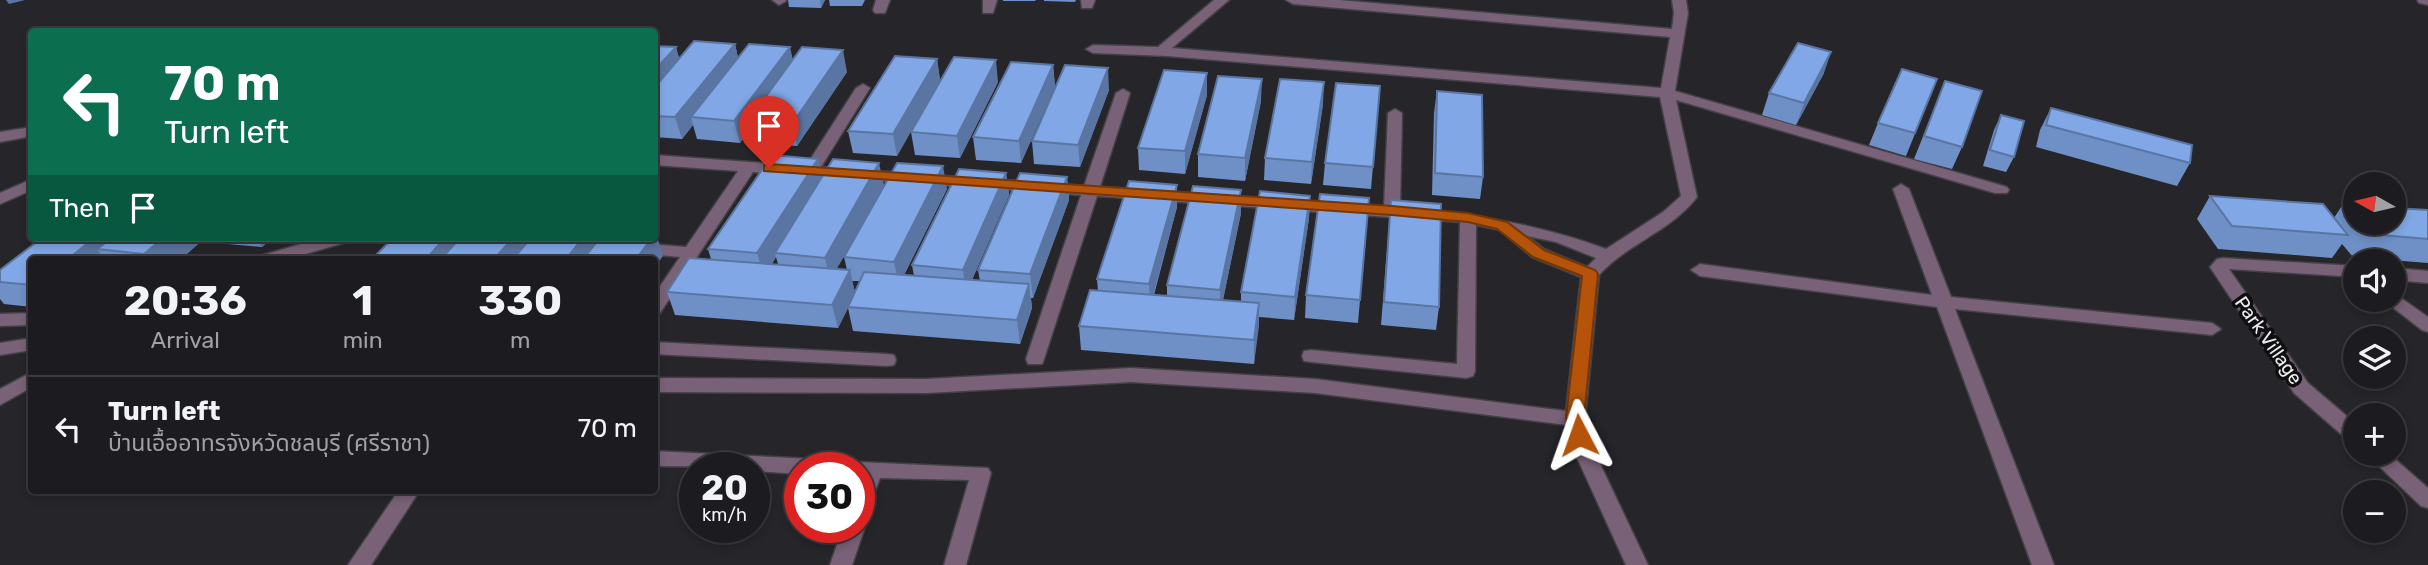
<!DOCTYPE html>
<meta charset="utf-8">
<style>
:root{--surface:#1c1c20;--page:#29292d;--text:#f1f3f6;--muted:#a0a1a5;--line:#3a3a3e}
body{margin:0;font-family:Rubik,"Noto Sans Thai",sans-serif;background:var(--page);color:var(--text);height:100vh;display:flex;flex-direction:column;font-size:26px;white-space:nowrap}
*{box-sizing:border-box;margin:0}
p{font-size:23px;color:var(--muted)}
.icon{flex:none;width:38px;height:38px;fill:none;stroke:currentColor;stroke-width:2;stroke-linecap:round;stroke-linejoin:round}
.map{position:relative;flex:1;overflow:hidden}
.details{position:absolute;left:28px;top:256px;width:630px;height:238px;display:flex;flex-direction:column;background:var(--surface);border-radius:7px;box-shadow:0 4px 10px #0003,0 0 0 2px var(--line)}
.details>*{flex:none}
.guide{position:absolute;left:28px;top:28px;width:630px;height:214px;border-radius:7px;box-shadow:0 4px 10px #0003,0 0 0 2px var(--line);background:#0b6e4f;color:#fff;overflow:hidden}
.needle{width:46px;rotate:278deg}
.buttons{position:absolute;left:2343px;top:172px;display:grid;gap:14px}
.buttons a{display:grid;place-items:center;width:63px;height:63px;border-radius:50%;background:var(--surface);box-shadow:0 4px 10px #0003,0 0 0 2px var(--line);font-size:35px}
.speed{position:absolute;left:679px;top:452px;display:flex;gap:14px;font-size:35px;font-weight:700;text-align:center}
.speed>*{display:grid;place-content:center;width:91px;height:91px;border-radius:50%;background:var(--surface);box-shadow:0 4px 10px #0003,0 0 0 2px var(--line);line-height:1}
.speed small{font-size:18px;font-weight:400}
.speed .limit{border:10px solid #d22;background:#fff;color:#111}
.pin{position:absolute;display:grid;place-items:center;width:60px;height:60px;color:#fff;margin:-72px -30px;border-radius:50% 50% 50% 0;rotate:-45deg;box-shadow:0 0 7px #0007}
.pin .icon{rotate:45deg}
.me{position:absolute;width:77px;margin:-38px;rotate:356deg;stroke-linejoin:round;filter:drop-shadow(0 0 5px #0008)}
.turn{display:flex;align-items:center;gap:24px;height:147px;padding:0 21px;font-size:32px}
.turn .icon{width:91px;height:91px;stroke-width:2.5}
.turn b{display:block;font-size:49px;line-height:60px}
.then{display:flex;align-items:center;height:66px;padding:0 21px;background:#0003;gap:14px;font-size:26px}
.eta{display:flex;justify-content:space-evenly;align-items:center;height:119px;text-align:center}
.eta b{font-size:42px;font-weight:700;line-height:49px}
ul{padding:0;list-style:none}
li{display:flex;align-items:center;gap:21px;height:105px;padding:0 21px;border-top:2px solid var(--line)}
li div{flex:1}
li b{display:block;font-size:26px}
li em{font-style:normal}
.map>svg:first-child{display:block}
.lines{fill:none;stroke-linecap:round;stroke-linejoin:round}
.minor-casing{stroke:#424146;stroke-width:3}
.minor{fill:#796177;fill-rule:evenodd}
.wall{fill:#6f90c6;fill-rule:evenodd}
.shaded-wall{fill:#5a75a1}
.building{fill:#81a7e6;stroke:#5a75a1;stroke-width:2}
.route{fill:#b45309;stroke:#753606;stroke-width:2}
.labels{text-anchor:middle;stroke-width:7;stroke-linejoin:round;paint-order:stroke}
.street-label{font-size:19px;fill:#efeff2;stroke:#0f0e11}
</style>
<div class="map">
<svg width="2428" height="565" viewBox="0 0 2428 565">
<rect width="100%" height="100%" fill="#26252a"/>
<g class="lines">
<!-- minor casing -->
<g class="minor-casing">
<g id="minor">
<path d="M772,0H786V1L779,5Z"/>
<path d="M876,0H890L885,13H875L873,10Z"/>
<path d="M983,0H997L993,13H983Z"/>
<path d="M1081,0H1095L1092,8H1082Z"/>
<path d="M1214,0H1229L1172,48L1661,88L1670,37L1293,4L1286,0H1339L1672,29L1674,13L1672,0H1686L1688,13L1675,91L2007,187L2009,190L2007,193H1995L1676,100L1697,197C1671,231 1627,244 1599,275L1585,419L1594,451L1648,565H1626L1574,451L1567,425L1315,393L1131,382L927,393L654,392V378L927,379L1131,368L1315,379L1566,411L1581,277L1532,257L1500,230L1476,225L1475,371L1473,376L1466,378L1311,362L1304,361L1302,356L1304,351L1311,350L1457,364L1460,222L1097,196L1044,359L1042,364H1028L1026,359L1081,195L753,172L660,313L654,315V295L680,257L638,253L630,248L638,243L686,247L738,171L654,165V155L806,166L856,88L863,84L870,88L821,167L1084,186L1116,93L1123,89L1130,93L1100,187L1384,207L1388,113L1395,109L1402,113L1400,208C1471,213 1539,224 1606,249L1663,212L1681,196L1660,97L1167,56L1093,53L1086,49L1093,45L1158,47ZM1527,236L1556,242L1596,258L1587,267L1544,249Z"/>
<path d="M2417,0H2428V5L2419,3Z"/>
<path d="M32,127V136L0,142V132Z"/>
<path d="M32,179V190L0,204V193Z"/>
<path d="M1901,184L1909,189L1951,297L2212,323L2221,329L2212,335L1955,309L2054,565H2032L1937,307L1700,276L1691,270L1700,264L1932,295L1893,189Z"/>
<path d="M322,238H349L347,242L288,259H260L263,255Z"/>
<path d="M2223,258L2356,266V277L2229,269L2308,383L2356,424V443L2349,441L2294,393L2210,267L2217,259Z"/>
<path d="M2394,268L2428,271V283L2394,280Z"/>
<path d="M2394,293L2428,317V332L2422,330L2387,303L2384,299H2394Z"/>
<path d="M32,313V325L0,326V314Z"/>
<path d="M32,338V350L0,355V343Z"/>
<path d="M654,342L887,354L894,355L896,360L894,365L887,366L654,354Z"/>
<path d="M32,372V387L0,405V389Z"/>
<path d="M654,451L813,459L820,462L823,467H800V474L754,471V467L654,466Z"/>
<path d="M2365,453H2388L2428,488V508L2421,506Z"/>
<path d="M859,462L988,468L991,473L966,565H944L969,480L880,478L866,515L859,517V467H850Z"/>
<path d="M399,490H420L371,565H348Z"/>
<path d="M859,520L865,527L852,565H830L843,527H859Z"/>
</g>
</g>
<!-- minor -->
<use href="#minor" class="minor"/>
</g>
<!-- wall -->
<g class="wall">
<path d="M788,0H825L821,8L789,7Z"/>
<path d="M829,0H865L862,6H830Z"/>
<path d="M1003,0H1036L1035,1H1003Z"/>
<path d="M1044,0H1076L1075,2L1044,1Z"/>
<path d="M735,44L738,58L793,60L847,72L797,146L754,143L750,129L740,143L697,139L693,125L682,139L654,137V46L676,47L679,59Z"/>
<path d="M937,59L940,80L897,156L853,153L848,131Z"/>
<path d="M1053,65L1055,86L1021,163L976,160L973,137Z"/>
<path d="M1207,73V95L1185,174L1139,170L1138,148Z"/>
<path d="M1824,73L1796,125L1762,115L1769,93Z"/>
<path d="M1937,79L1906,156L1869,145L1878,123Z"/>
<path d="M1945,81L1962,147L1952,169L1914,159Z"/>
<path d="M998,82L960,158L915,155L911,132Z"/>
<path d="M1380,86L1371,189L1323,185L1325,163Z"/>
<path d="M1109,90L1080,167L1034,164L1032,141Z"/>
<path d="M1437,91L1483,177L1480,199L1432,195L1434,113Z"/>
<path d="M1261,101L1245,181L1198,177V154Z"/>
<path d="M1323,104L1311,184L1264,180L1265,158Z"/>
<path d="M2051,108L2190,163L2177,186L2036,147L2040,130Z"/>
<path d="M2001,115L2014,157L2006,172L1983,166L1994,130Z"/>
<path d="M818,159L822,178L837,269L847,270L844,257L947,189L904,275L914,276L912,265L1006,173L1009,195L972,280L980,281L978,270L1067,177L1069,200L1033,298H1031L1032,308L1020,344L853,331L848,308L838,328L675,315L667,292L711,259L708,249ZM776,257L778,264H772ZM852,281H860L855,292Z"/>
<path d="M1177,185V207L1154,295L1167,296V285L1241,213L1223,300L1241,302V292L1310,196L1309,218L1294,320L1259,317L1254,364L1081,350L1079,326L1098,291L1097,279Z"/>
<path d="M2210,196L2334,218L2343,204L2356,205V222H2394L2428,210V263L2353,257L2342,244L2332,258L2218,249L2197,219Z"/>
<path d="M1369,198L1358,323L1305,318L1306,295Z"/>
<path d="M1391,200L1439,307L1436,330L1381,325Z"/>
<path d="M42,238H205L181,259H32V307L4,304L0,299V270Z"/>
<path d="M213,238H272L262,247L216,243Z"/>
</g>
<!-- shaded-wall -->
<g class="shaded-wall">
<path d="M6,0H25L9,4Z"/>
<path d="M820,0H825L821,8Z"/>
<path d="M735,44L740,66L691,117L693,125L682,139L675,117Z"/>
<path d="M676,47L682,68L654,100V71Z"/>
<path d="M790,47L795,69L748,121L750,129L740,143L734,121Z"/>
<path d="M843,50L847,72L797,146L792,124Z"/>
<path d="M1831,52L1824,73L1796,125L1804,103Z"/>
<path d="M937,59L940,80L897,156L893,134Z"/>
<path d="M996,60L998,82L960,158L957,136Z"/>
<path d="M1053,65L1055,86L1021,163L1019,141Z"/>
<path d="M1108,68L1109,90L1080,167L1078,145Z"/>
<path d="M1207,73V95L1185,174V151Z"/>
<path d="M1262,79L1261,101L1245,181V158Z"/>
<path d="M1324,82L1323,104L1311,184L1312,162Z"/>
<path d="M818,159L823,182L775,253L776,257L764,276L757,253Z"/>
<path d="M879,163L884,186L830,281L825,258Z"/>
<path d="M943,166L947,189L899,285L894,262Z"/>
<path d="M1006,173L1009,195L966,293L963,270Z"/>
<path d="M1067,177L1069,200L1033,298L1030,274Z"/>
<path d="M1177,185V207L1150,307L1149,284Z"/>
<path d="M1241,190V213L1220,314V290Z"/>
<path d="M1310,196L1309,218L1294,320L1295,297Z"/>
<path d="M656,233L663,256L654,268V259H636L652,238H654Z"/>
<path d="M94,238H138L97,249L104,259H68Z"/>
<path d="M163,238H205L181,259H148L144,254Z"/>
<path d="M257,238H272L262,247Z"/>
<path d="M445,238H472L458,259H426Z"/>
<path d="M513,238H532L524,259H494Z"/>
<path d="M583,238H594L600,252L594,259H566Z"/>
<path d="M850,270L855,293L838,328L832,305Z"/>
<path d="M1029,284L1032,308L1020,344L1017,320Z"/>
<path d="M1259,303V326L1254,364V340Z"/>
</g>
<!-- building -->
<g class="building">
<path d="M694,41L735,44L675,117L654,116V88Z"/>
<path d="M1798,43L1831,52L1804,103L1769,93Z"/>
<path d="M749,44L790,47L734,121L691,117Z"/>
<path d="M654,46L676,47L654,71Z"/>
<path d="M802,47L843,50L792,124L748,121Z"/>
<path d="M895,56L937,59L893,134L848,131Z"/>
<path d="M954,57L996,60L957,136L911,132Z"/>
<path d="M1011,62L1053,65L1019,141L973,137Z"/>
<path d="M1065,65L1108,68L1078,145L1032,141Z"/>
<path d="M1902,69L1937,79L1915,133L1878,123Z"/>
<path d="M1164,70L1207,73L1185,151L1138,148Z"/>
<path d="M1218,76L1262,79L1245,158L1198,154Z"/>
<path d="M1280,79L1324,82L1312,162L1265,158Z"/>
<path d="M1945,81L1982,91L1962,147L1924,136Z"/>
<path d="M1336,83L1380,86L1373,167L1325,163Z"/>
<path d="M1437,91L1482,95L1483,177L1435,173Z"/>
<path d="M2051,108L2192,145L2190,163L2046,125Z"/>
<path d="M2001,115L2024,121L2014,157L1990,150Z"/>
<path d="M772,155L818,159L757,253L708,249Z"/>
<path d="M833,159L879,163L825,258L775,253Z"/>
<path d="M897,163L943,166L894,262L844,257Z"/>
<path d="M959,169L1006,173L963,270L912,265Z"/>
<path d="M1020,173L1067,177L1030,274L978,270Z"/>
<path d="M1129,181L1177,185L1149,284L1097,279Z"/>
<path d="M1193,186L1241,190L1220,290L1167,285Z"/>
<path d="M1260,191L1310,196L1295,297L1241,292Z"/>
<path d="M1320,194L1369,198L1360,300L1306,295Z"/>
<path d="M2210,196L2323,204L2348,235L2232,226Z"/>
<path d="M1391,200L1441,204L1439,307L1384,302Z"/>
<path d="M2343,204L2356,205V218Z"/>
<path d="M2394,208L2428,210V239L2369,234L2359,222H2394Z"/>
<path d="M42,238H94L68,259H32V285L0,282V270Z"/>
<path d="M112,238H163L144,254L97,249Z"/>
<path d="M393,238H445L426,259H372Z"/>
<path d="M460,238H513L494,259H441Z"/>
<path d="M531,238H583L566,259H513Z"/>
<path d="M600,238H652L636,259H583Z"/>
<path d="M689,258L850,270L832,305L667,292Z"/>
<path d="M864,272L1029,284L1017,320L848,307Z"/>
<path d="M1090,290L1259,303L1254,340L1079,326Z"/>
</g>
<!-- route -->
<path class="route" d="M769,164L1392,206L1468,213L1507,222L1544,250L1595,270L1598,274L1584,418L1588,435L1586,439H1573L1566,418L1582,276L1533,257L1497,229L1468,222L1392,215L764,171V165Z"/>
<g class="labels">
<!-- street labels -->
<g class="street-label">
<text transform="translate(2269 340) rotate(55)" y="7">Park Village</text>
</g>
</g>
</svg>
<div class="buttons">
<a><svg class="needle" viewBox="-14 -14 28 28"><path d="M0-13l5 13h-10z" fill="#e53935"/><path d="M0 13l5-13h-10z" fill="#a0a1a5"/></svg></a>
<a><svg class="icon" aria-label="sound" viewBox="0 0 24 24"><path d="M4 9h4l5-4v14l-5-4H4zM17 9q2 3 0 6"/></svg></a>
<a><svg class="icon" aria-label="layers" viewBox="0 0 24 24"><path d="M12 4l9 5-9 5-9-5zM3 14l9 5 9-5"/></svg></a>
<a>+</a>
<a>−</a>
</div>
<div class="speed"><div>20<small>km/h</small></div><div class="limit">30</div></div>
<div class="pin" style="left:769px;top:168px;background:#d93025"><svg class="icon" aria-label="arrive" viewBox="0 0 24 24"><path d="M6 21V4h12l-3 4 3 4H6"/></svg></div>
<svg class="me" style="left:1579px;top:435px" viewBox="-20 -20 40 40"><path d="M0-17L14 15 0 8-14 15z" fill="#b45309" stroke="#fff" stroke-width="4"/></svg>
<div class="guide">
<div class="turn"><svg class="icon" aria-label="left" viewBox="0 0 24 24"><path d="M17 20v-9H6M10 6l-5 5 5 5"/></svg><div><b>70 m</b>Turn left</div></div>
<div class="then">Then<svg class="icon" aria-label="arrive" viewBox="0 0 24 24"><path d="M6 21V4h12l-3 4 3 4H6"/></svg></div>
</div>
<section class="details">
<div class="eta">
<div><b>20:36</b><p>Arrival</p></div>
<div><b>1</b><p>min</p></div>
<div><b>330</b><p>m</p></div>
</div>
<ul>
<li><svg class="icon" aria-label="left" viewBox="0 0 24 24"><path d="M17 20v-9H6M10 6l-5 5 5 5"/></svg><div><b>Turn left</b><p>บ้านเอื้ออาทรจังหวัดชลบุรี (ศรีราชา)</p></div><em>70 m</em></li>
</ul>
</section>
</div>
